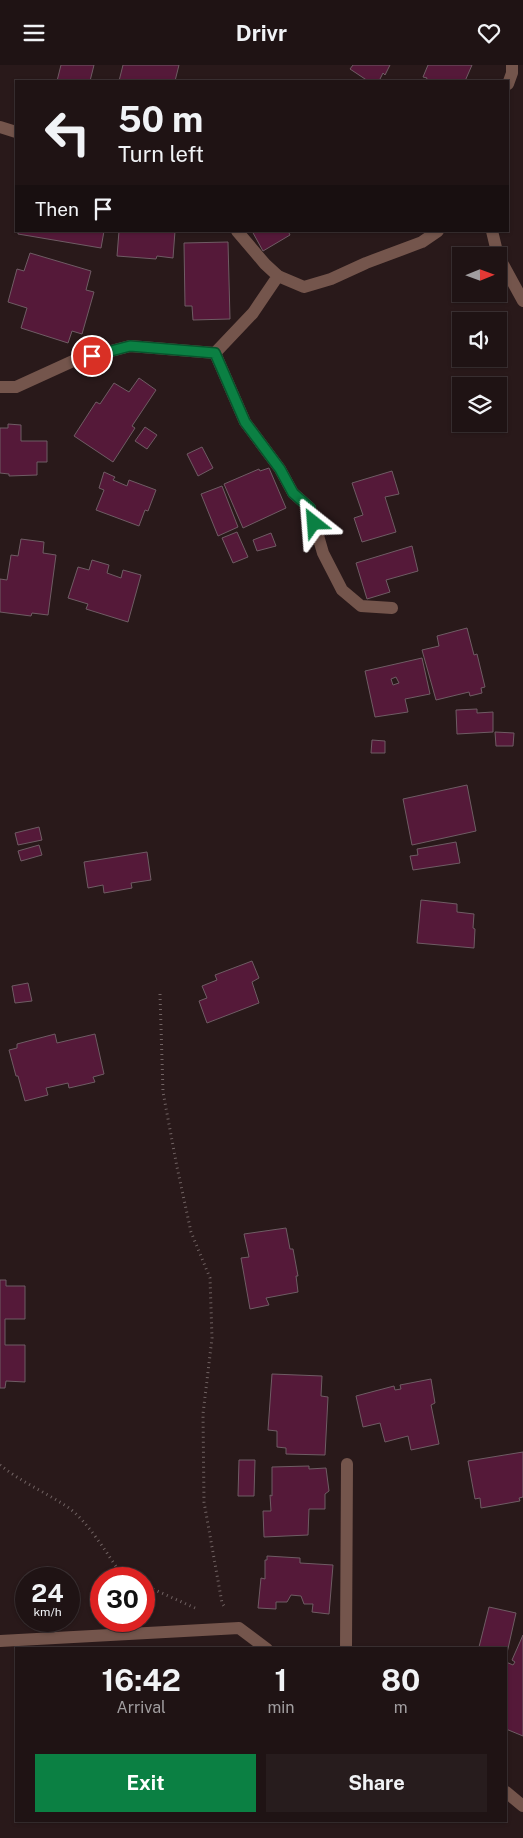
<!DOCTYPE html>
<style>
:root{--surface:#1f1314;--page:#271c1d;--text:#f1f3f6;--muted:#a19ea0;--line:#3c3234;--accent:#0b8043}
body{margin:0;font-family:"Public Sans",sans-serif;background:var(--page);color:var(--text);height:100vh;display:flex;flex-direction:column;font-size:19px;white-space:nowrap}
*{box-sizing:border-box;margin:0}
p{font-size:16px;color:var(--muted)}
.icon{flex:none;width:28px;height:28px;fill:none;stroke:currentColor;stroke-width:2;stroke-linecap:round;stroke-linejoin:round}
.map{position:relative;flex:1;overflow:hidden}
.details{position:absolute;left:15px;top:1582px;width:492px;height:175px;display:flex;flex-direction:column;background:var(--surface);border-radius:0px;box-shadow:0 1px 4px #0004,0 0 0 1px var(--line)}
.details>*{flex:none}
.top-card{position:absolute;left:15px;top:15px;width:494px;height:152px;border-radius:0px;box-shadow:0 1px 4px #0004,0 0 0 1px var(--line);background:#1f1314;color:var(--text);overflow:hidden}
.needle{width:32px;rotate:89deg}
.tools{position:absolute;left:452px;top:182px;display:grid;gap:10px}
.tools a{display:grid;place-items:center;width:55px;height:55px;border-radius:0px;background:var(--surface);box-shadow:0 1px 4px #0004,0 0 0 1px var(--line);font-size:25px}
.speed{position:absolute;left:15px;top:1502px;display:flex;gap:10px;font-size:25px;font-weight:700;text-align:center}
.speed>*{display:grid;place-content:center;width:65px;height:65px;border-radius:50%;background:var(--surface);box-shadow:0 1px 4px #0004,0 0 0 1px var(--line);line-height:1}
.speed small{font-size:12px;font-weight:400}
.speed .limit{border:8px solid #d22;background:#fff;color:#111}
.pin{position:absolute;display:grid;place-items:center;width:42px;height:42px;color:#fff;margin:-21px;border:2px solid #fff;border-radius:50%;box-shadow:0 1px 5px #0007}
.me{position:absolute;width:55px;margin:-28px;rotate:332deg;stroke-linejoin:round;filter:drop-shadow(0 0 4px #0008)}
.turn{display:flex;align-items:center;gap:18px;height:105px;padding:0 20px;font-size:22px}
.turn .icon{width:65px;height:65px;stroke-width:2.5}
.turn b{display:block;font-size:35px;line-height:42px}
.then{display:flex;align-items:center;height:48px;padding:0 20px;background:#0003;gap:10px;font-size:19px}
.eta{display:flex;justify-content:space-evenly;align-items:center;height:85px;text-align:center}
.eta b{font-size:30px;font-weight:700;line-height:35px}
.button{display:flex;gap:10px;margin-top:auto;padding:10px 20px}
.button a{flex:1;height:58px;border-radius:0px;background:var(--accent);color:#fff;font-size:20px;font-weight:700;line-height:58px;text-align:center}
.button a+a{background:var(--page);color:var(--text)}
header{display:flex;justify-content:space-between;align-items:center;height:65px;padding:0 20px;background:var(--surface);font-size:22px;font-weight:700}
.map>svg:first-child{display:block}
.building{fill:#551939;stroke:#6f5c64;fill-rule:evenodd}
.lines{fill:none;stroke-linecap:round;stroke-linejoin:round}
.path{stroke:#716363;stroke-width:3;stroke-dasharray:1 4;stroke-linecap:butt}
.minor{stroke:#74554c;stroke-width:12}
.route-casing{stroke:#07532c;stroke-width:12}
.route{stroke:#0b8043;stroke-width:9}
</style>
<header><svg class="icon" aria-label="menu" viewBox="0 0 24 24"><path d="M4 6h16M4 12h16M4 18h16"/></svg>Drivr<svg class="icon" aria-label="heart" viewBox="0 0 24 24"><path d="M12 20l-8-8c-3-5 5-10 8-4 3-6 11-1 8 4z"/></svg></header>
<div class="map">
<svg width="523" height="1773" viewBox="0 0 523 1773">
<rect width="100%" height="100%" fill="#29191a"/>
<!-- building -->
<g class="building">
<path d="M61,0H94L90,16H57Z"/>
<path d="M123,0H179L175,16H119Z"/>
<path d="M353,0H390L385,10L383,8L379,16H368L350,4Z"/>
<path d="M428,0H472L465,16H426L427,13L423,12Z"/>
<path d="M18,166H104L101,183L18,169Z"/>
<path d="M119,166H175L173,193L157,191L156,194L117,191Z"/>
<path d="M252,166H288L290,170L263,186Z"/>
<path d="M228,177L230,254L193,255L192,241H185L184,178Z"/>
<path d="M30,188L91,206L86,225L94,227L82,269L72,266L68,278L21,263L27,243L8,237L17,204L24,206Z"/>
<path d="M139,313L156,325L132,361L135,363L113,397L74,371L96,337L100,339L114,318L129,327Z"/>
<path d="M8,359L21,360V376H47V397H37V410L9,411V409L0,408V363H8Z"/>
<path d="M145,362L157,370L147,384L135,376Z"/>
<path d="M202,382L213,403L198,411L187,389Z"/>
<path d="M269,403L286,443L243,463L224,419L259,404L260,406Z"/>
<path d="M392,406L399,429L385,432L396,467L362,477L354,453L363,450L352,418Z"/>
<path d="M104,407L115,412L113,415L127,421L129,415L156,425L148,446L145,445L139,461L96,445L104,425L99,423Z"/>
<path d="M222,421L238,462L218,471L201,429Z"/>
<path d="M237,467L248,492L233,498L222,473Z"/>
<path d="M271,468L276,481L257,486L253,475Z"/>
<path d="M21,474L44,477L43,488L56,490L48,550L32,548L31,551L0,547V514L7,515L11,490L18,491Z"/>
<path d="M412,481L418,506L386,515L390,527L367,534L356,498Z"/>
<path d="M92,495L109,500L107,508L121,513L123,505L141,510L128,557L86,544L88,539L68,533L78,502L89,505Z"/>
<path d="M467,563L474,590L477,589L485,622L481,623L482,628L470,631L469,627L436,635L422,585L439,581L437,571Z"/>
<path d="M422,593L430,629L405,634L408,647L375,652L365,606ZM396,612L399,618L393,620L391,614Z"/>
<path d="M477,644V648L493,647V667L457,669L456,645Z"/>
<path d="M495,667L514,668L513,681H496Z"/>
<path d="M372,675L385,676V688H371Z"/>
<path d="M467,720L476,766L412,780L403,734Z"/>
<path d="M39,762L42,775L18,780L15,768Z"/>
<path d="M456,777L460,798L413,805L410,791L418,790L417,784Z"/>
<path d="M39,780L42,790L21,796L18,786Z"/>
<path d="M147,787L151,815L131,818L132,823L104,828L103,820L88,823L84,797Z"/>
<path d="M421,835L457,839V847L474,849L473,863L475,864L474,883L417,878Z"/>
<path d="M252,896L259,913L252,917L259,938L207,958L199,936L207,933L202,921L217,915L215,910Z"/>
<path d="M28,918L32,936L15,938L12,921Z"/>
<path d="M55,969L57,978L95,969L104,1009L93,1012L95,1017L69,1023L68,1018L46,1023L48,1030L25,1036L18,1011H16L9,985L17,983V979Z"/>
<path d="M286,1163L290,1184H293L298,1211H296L298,1227L266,1233L269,1240L250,1244L241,1193L249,1192L244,1169Z"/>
<path d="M0,1215H6V1221H25V1254H5V1280H25V1317L6,1316L5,1323H0Z"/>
<path d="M272,1309L322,1311L321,1331L328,1332L325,1390L286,1389V1383L277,1382V1366L268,1365Z"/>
<path d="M431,1314L435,1338L431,1340L439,1379L411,1385L408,1371L385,1377L380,1358L363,1362L356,1331L394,1321L395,1325L401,1324L400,1320Z"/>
<path d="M523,1387V1432L519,1433L520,1436L481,1443L480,1433L475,1434L468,1396Z"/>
<path d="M239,1395H255L254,1431H238Z"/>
<path d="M309,1401V1404L326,1403L329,1426L325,1429V1444H309L308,1470L264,1472L263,1446H271L270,1430L272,1431V1402Z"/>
<path d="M267,1491L300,1493V1498L333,1500L329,1549L312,1547L313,1539H304L301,1531L291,1530L287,1537H276V1544L258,1543L261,1513L265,1514V1495H267Z"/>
<path d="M489,1542L516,1548L507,1588L506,1584L479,1582Z"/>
<path d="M523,1570V1671L506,1664V1597L513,1600L515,1597L512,1595Z"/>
</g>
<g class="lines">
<!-- path -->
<g class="path">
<path d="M160,929L163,1027L177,1102L191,1167L210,1213L212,1273L203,1349L204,1437L222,1538L226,1544"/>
<path d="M0,1400C21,1417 47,1428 69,1443C89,1458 107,1489 122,1510L130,1514"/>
<path d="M144,1520L195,1543"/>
</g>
<!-- minor -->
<g class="minor">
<path d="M508,19L512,8V0"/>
<path d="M0,62L16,67"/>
<path d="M492,166L498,191"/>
<path d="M499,192L523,236"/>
<path d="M278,211L304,222L331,214L366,198L422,177L438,166"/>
<path d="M215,288L253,248L278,211L265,199L237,166"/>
<path d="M0,322H16L73,296L130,281L215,288L245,357L280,404L293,428L310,443L323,488L342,525L361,541L392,543"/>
<path d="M0,1576L239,1563L267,1584"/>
<path d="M346,1584L347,1399"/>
<path d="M506,1727L523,1741"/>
</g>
</g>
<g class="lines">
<!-- route casing -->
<g class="route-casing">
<path id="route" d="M92,291L130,281L215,288L245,357L280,404L293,428L310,443L314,458"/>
</g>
<!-- route -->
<use href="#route" class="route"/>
</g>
</svg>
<div class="tools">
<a><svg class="needle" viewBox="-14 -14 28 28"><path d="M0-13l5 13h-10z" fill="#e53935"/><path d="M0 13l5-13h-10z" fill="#a19ea0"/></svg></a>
<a><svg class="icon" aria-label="sound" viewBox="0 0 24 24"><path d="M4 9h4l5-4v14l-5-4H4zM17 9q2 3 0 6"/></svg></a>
<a><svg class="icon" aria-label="layers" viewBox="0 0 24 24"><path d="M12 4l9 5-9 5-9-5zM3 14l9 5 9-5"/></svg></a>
</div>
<div class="speed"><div>24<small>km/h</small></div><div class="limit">30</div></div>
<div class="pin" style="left:92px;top:291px;background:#d93025"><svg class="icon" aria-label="arrive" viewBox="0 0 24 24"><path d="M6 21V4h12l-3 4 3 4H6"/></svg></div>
<svg class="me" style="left:314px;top:458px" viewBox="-20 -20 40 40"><path d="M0-17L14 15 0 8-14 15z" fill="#0b8043" stroke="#fff" stroke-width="4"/></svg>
<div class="top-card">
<div class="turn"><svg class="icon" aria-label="left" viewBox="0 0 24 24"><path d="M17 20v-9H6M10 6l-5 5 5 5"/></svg><div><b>50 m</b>Turn left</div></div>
<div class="then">Then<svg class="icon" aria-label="arrive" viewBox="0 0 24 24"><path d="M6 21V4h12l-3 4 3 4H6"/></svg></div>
</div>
<section class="details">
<div class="eta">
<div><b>16:42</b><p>Arrival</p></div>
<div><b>1</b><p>min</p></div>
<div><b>80</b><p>m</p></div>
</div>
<div class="button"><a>Exit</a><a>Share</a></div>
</section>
</div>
